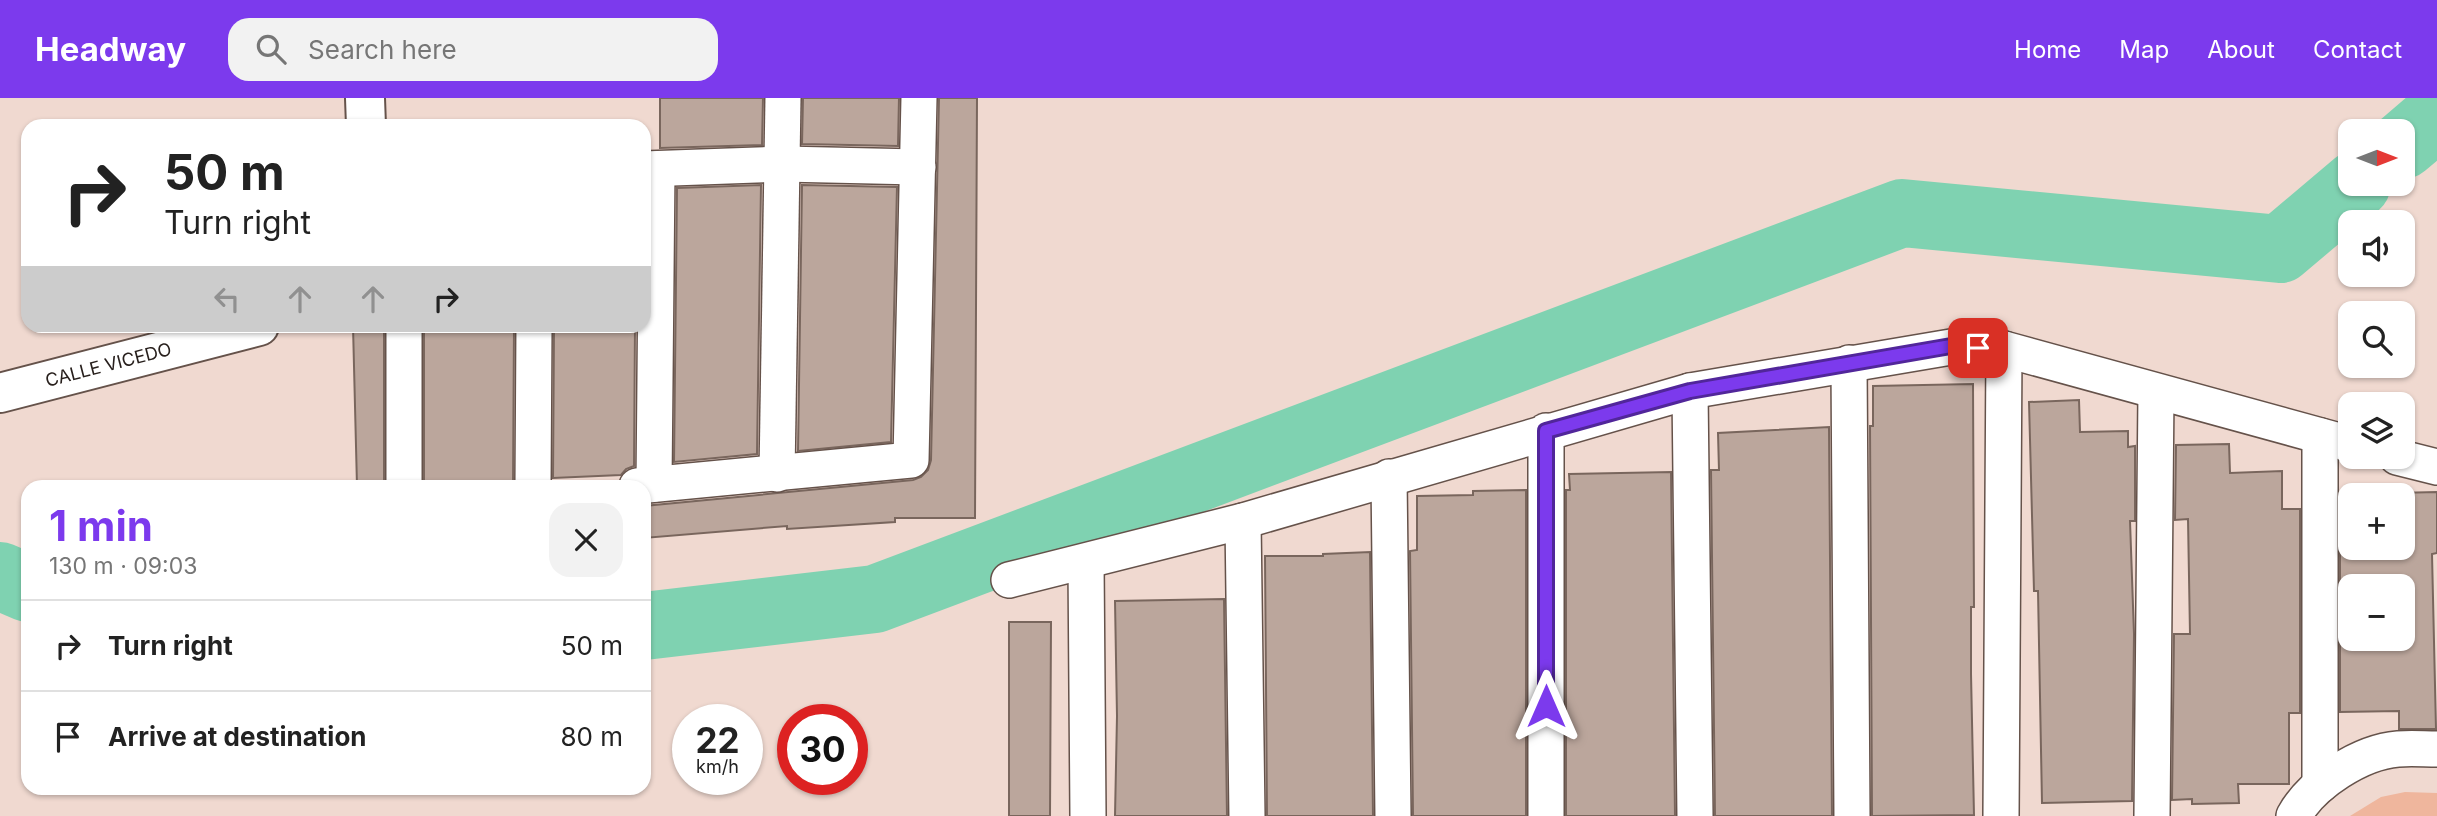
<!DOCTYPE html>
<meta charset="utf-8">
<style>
:root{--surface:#fff;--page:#f2f2f2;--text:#222;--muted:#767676;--line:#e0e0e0;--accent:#7c3aed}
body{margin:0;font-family:Inter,sans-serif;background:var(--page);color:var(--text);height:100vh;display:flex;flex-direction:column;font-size:26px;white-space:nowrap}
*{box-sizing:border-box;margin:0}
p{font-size:23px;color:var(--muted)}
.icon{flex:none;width:38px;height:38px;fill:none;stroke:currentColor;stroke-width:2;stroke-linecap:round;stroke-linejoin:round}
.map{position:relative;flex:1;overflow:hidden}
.details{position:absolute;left:21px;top:382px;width:630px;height:315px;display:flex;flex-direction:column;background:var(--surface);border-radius:21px;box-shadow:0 2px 5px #0004}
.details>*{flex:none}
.top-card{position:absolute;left:21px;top:21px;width:630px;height:214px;border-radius:21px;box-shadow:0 2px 5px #0004;background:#fff;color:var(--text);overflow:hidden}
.needle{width:46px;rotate:90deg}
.fabs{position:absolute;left:2338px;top:21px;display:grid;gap:14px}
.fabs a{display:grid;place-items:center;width:77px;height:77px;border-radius:14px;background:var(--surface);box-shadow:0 2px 5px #0004;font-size:35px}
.speed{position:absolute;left:672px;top:606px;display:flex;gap:14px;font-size:35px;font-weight:700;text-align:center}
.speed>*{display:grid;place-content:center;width:91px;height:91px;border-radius:50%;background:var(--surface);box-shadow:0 2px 5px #0004;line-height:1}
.speed small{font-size:18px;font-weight:400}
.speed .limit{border:10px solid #d22;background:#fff;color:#111}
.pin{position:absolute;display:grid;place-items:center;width:60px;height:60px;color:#fff;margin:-30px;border-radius:14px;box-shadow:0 4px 10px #0006}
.me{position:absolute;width:77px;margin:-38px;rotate:0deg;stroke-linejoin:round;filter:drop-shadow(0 0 5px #0008)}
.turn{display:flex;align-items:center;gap:24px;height:147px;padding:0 28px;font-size:32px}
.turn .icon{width:91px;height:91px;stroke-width:2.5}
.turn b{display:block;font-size:49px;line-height:60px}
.lanes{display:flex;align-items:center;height:66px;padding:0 28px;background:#0003;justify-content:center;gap:35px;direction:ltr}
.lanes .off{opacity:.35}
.round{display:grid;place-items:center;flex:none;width:74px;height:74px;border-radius:21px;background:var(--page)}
.headline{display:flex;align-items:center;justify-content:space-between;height:119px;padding:0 28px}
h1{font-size:42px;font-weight:700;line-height:52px;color:var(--accent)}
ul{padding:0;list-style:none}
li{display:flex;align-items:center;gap:21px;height:91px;padding:0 28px;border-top:2px solid var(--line)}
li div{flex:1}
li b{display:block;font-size:26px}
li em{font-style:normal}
header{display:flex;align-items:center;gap:42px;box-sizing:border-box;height:98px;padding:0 35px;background:var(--accent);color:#fff}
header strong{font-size:33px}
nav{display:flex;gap:38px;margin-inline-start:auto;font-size:24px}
.search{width:490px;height:63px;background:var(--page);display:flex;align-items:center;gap:18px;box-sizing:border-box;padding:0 24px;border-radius:21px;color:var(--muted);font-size:26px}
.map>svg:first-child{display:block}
.green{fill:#efb69d}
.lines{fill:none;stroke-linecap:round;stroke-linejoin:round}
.river{stroke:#7fd2b1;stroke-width:68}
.building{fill:#bba69c;stroke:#79665d;stroke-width:2;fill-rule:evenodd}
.street-casing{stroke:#65524a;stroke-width:38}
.secondary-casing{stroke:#65524a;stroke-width:42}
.street{stroke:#fff;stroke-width:35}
.secondary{stroke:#fff;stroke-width:38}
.route-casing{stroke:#51269a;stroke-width:18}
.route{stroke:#7c3aed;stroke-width:12}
.labels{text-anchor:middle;stroke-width:6;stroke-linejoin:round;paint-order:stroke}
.street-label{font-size:18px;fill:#28201d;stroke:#fff}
</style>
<header>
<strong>Headway</strong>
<div class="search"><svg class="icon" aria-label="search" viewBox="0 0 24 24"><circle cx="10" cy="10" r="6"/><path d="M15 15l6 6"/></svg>Search here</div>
<nav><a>Home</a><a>Map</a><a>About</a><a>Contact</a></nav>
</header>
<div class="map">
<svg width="2437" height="718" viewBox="0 0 2437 718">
<rect width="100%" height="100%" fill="#f0d9d0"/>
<!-- green -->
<path class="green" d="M2405,694L2437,695V718H2350L2381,699Z"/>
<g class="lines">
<!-- river -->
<g class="river">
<path d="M2403,47L2437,18"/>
<path d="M0,478L28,490"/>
<path d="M644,528L875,501L1902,115L2280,151L2357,86"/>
</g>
</g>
<!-- building -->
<g class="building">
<path d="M660,0H763L762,47L660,50Z"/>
<path d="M803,0H899L898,48L802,46Z"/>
<path d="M939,0H977L975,420H895V424L787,431V428L644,440V408L913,382L921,379L928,372L931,362Z"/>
<path d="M761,87L757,356L674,364L677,90Z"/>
<path d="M802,87L897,89L891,344L798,353Z"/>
<path d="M353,228H384V388H357Z"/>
<path d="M424,228H514L513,388H424Z"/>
<path d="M554,228H635L634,368L626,371L621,377L553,380Z"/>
<path d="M1973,286L1974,509H1971V576L1974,717L1872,718L1870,328H1873V288Z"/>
<path d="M2079,302L2080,334L2128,333V349L2135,348V423H2130L2134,536L2132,703L2042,705L2038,493H2034L2029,304Z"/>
<path d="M1829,329L1832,718H1715L1711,372H1719L1718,335Z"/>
<path d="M2229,346L2230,375L2282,373V411H2300V615H2289V686H2238L2239,705L2192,706V701L2172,702L2174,536H2190L2188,421L2175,422L2176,347Z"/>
<path d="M1671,374L1675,718H1566V392H1570L1569,376Z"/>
<path d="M1526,392V718H1413L1410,453L1417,452V398L1473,397V393Z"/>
<path d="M2437,394V455L2432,456L2436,631H2399V613L2340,614V411H2350V450H2403V397H2396V395ZM2350,488H2403V541H2350Z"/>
<path d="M1370,454L1373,718H1267L1265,458H1323V456Z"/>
<path d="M1224,501L1227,718H1115L1117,618L1115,503Z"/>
<path d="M1009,524H1051L1050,718H1009Z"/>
</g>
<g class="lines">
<!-- street casing -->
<g class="street-casing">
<g id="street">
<path d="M644,71L783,66L918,69"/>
<path d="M404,228V388"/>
<path d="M1849,265L1852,718"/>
<path d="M1690,293L1695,718"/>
<path d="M1546,333V718"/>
<path d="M2397,359L2437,369"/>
<path d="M777,376L783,0"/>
<path d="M1389,379L1393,718"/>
<path d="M654,386L657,71"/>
<path d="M533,388L534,228"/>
<path d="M637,388L911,362L919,0"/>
<path d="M1243,423L1247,718"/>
<path d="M1086,464L1088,718"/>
<path d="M1009,482L1243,423L1690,293L1951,249L2004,251L2350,346"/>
<path d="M2320,687V338"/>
<path d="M2001,718L2004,251"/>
<path d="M2152,718L2156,294"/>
<path d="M2294,718C2312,685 2361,654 2398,651C2411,650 2424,651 2437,651"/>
</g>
</g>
<!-- secondary casing -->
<g class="secondary-casing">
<g id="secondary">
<path d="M365,0L366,28"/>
<path id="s1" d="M0,295L259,228"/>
</g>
</g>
<!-- street -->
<use href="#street" class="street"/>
<!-- secondary -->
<use href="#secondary" class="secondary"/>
</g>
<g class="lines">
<!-- route casing -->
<g class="route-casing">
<path id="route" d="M1546,608V333L1690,293L1951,248L1978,250"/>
</g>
<!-- route -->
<use href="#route" class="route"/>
</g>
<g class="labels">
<!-- street labels -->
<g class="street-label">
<text dy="6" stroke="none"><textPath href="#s1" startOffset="112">CALLE VICEDO</textPath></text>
</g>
</g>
</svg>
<div class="fabs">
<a><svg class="needle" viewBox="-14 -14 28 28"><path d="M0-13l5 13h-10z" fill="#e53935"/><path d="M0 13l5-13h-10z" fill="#767676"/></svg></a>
<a><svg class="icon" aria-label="sound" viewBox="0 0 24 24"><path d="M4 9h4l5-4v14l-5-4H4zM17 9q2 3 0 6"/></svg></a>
<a><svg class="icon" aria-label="search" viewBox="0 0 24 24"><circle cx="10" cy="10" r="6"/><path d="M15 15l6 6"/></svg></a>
<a><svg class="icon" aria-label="layers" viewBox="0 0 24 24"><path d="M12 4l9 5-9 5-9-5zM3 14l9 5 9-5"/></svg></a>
<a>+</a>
<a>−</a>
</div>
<div class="speed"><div>22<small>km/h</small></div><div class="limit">30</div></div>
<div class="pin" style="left:1978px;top:250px;background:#d93025"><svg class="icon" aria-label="arrive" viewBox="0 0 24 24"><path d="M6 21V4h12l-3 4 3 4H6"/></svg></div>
<svg class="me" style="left:1546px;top:608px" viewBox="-20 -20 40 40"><path d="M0-17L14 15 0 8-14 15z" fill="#7c3aed" stroke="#fff" stroke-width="4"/></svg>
<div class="top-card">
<div class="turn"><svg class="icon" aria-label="right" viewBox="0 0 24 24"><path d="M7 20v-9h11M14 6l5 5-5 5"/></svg><div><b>50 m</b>Turn right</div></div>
<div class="lanes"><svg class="icon off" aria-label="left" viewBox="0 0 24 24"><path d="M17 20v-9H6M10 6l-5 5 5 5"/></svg><svg class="icon off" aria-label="ahead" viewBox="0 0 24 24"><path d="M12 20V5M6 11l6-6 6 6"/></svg><svg class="icon off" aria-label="ahead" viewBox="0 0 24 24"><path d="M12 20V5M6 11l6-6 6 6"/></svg><svg class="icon" aria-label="right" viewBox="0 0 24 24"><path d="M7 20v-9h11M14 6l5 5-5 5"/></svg></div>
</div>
<section class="details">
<div class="headline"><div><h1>1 min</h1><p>130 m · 09:03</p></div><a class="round"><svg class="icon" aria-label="close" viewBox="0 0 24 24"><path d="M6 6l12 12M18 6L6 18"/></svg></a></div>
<ul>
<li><svg class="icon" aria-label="right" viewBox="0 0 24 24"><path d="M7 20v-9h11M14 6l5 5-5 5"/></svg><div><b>Turn right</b></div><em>50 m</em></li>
<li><svg class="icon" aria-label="arrive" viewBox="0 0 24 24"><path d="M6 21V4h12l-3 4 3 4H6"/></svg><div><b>Arrive at destination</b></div><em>80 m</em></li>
</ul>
</section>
</div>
